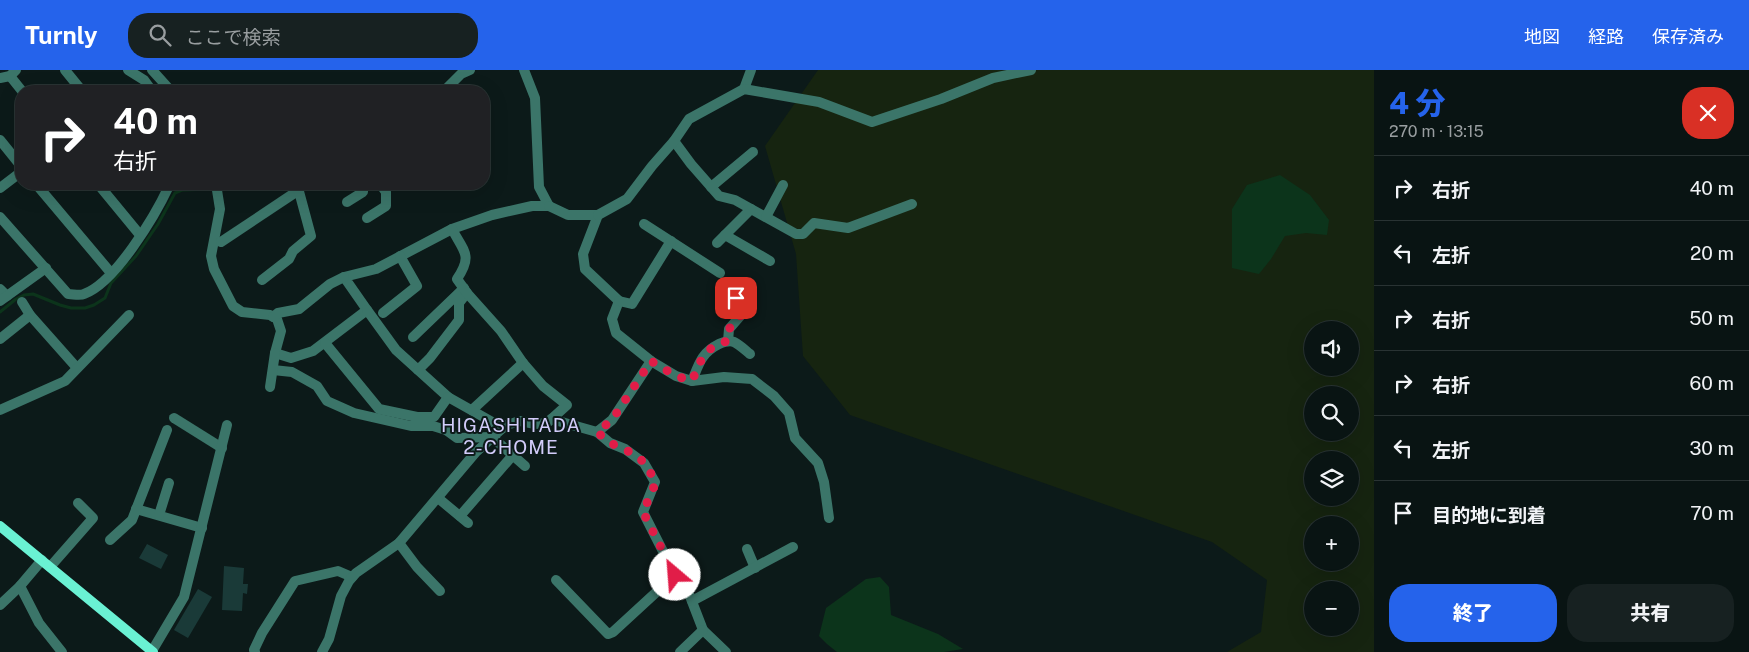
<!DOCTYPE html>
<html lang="ja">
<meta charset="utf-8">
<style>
:root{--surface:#091413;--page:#172121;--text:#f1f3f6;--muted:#999ea0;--line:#293333;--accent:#2563eb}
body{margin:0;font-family:"Public Sans","Noto Sans JP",sans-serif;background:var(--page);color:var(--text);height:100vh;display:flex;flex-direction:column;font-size:19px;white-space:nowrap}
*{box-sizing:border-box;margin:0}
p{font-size:16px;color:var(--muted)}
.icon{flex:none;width:28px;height:28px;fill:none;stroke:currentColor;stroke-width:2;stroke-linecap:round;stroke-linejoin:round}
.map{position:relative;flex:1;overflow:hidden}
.drawer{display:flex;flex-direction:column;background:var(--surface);width:375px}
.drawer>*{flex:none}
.guide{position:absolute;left:15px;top:15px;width:475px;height:105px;border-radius:20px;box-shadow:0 5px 20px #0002,0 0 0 1px var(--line);background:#202124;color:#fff;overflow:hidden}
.buttons{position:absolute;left:1304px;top:251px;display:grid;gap:10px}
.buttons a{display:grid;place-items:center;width:55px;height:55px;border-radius:50%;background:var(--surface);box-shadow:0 5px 20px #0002,0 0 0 1px var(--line);font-size:25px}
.pin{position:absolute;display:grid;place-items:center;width:42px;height:42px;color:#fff;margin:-21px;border-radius:10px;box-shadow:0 2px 8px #0006}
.me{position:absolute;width:55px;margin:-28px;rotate:333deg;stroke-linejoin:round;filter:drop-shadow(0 0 4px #0008)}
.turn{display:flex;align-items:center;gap:18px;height:105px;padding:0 15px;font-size:22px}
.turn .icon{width:65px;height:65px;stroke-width:2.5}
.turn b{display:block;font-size:35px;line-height:42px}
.round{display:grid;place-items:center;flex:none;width:52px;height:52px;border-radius:20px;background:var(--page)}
.headline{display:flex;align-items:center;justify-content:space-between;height:85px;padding:0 15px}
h1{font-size:30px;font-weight:800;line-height:38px;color:var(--accent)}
.action{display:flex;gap:10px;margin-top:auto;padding:10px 15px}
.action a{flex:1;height:58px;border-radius:20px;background:var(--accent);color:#fff;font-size:20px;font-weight:800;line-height:58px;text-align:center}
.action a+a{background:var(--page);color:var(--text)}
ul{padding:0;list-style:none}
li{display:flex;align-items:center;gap:15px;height:65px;padding:0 15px;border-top:1px solid var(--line)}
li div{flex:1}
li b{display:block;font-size:19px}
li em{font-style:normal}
header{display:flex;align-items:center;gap:30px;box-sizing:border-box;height:70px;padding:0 25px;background:var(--accent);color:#fff}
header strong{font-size:24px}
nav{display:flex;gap:28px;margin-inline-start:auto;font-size:18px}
.search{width:350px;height:45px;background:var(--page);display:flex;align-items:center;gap:12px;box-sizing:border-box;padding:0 18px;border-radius:20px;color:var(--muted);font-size:19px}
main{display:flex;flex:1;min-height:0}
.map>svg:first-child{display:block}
.green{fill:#162410;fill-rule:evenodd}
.water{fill:#0c341b}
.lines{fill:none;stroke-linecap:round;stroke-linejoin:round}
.stream{stroke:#0c341b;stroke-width:3}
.building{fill:#1a3a38}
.street{stroke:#3b7569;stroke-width:10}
.secondary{stroke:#6af1d3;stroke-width:10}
.route{stroke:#e11d48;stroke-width:9;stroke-dasharray:0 16.2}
.labels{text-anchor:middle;stroke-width:4;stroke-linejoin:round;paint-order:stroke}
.neighbourhood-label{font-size:19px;letter-spacing:1px;fill:#d2ccfa;stroke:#0c1a19}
</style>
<header>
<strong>Turnly</strong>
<div class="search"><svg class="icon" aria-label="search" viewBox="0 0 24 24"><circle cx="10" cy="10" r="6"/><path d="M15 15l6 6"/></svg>ここで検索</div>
<nav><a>地図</a><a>経路</a><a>保存済み</a></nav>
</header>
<main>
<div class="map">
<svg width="1374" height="582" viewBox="0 0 1374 582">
<rect width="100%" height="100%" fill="#0c1a19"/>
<!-- green -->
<path class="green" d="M818,0H1374V582H1227L1261,562L1267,510L1212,472L850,345L803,286L796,184L765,76ZM1312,260H1350V298H1312ZM1312,325H1350V362H1312ZM1312,390H1350V428H1312ZM1312,455H1350V492H1312ZM1312,520H1350V558H1312Z"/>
<!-- water -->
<g class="water">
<path d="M1280,105L1310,125L1329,150L1327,165L1306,163L1285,166L1271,189L1259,204L1232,198V139L1247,115Z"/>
<path d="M880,507L889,517L891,545L938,564L963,579L944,582H837L827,574L819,566L826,538L866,509Z"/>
</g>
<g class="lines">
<!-- stream -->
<path class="stream" d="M0,242L16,229L24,225L33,224L60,235L71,238H85L94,235L105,228L111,213L136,186L158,154L175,123L182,120L213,119"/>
</g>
<!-- building -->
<g class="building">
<path d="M147,474L168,485L161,499L139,488Z"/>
<path d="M224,496L244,498L243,514H248L247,524L243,523L242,541L222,540Z"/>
<path d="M198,519L212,527L188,568L174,560Z"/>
</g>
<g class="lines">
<!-- street -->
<g class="street">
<path d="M65,0L82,21"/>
<path d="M128,0L144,10L152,21"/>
<path d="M152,0L171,21"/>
<path d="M10,6L22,21"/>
<path d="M0,8L10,6L16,0"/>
<path d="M744,19L751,0"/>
<path d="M444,21L461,4L470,0"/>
<path d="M0,70L21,96"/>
<path d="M674,71L691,94L719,126L735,130L796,164H803L814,153L848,158L912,134"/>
<path d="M36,114L111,203"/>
<path d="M98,114L140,165"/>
<path d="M216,114L220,139L211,186L214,199L233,236L242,242L270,245L277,249L281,261L275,283L291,288L313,281L367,240L344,207L376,199L452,159L492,145L532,136H549L539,117L535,28L524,0"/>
<path d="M711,117L753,82"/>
<path d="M0,118L21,102"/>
<path d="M347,132L363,122V114"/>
<path d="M549,136L568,145H598L583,184L585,199L619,231L612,249L616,263L651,291L676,306L692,311L724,307L752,309L774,326L789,343L795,368L818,393L824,412L829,448"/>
<path d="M598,145L627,129L652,96L674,71L689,49L744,19L819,32L872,52L941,29L993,8L1031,0"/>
<path d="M0,147L68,224C73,224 80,226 84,224C115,213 155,146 169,116L173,114"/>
<path d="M766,147L783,115"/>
<path d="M367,148L386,136V122L380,114"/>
<path d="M644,154L720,203"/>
<path d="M725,165L770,191"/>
<path d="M221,172L299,120"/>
<path d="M717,173L751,139"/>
<path d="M262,210L289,189L293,181L311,166L297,114"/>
<path d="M0,219L7,226"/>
<path d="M0,231L46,198"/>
<path d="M619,231L632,234L671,171"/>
<path d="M22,232L30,245L77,298"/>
<path d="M383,243L417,216L400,186"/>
<path d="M273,247L278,243L299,239L330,214L344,207"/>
<path d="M413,267L464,218"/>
<path d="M0,269L30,245"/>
<path d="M728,271L729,259L742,244L736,228"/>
<path d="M325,273L379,339L417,347H434L448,327L396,280L367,240"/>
<path d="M273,300L292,302L317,316L327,331L354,343L411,356H433L446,360L457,368L492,367L525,396"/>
<path d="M418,300L430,288L459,250V233L467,223"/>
<path d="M692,311C699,294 701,283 719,274C724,272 729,270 734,272C740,275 745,280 750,284"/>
<path d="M270,317L275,283"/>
<path d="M448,327L503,358"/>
<path d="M0,340L65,311L129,245"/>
<path d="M472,340L523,293"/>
<path d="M174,348L222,378"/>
<path d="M551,349L597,362L612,350L651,291"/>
<path d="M597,362L610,373L625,379L644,393L655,412L643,442L675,505"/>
<path d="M438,428L468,453"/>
<path d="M136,439L202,458"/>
<path d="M159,445L169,413"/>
<path d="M460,446L513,385"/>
<path d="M110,470L132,450L167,360"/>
<path d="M399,473L417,497L440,521"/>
<path d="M747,479L755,498"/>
<path d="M50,497L93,448L78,433"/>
<path d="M556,510L608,564L613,562L675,505L686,516L703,560L726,582"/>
<path d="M20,516L39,553L62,582"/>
<path d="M692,531L793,477"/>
<path d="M0,535L20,516L42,490"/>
<path d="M152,581L184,527L227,355"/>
<path d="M255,582L254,580L262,563L295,511L338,501L352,507"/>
<path d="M322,582L329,569L341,526L349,511L356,503L399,473L476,382L506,355L520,351L535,354L547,353L567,335L543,316L523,293L501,261L467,223L457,209C473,185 464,182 452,159"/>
<path d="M680,582L703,560"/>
</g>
<!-- secondary -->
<path class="secondary" d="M0,456L153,582"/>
</g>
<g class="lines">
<!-- route -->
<path class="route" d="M675,505L643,442L656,412L644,392L625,379L610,373L597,362L612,350L651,291L676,306L692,311C701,290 704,277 728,271L729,259L742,244L736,228"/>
</g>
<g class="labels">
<!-- neighbourhood labels -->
<g class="neighbourhood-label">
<text x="511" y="362">HIGASHITADA<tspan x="511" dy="22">2-CHOME</tspan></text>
</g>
</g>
</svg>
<div class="buttons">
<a><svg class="icon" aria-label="sound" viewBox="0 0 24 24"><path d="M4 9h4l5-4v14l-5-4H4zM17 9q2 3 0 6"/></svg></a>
<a><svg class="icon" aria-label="search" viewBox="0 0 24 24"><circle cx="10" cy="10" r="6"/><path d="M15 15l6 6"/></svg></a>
<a><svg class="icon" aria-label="layers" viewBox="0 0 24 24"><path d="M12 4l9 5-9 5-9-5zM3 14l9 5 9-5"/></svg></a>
<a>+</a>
<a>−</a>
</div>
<div class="pin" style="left:736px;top:228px;background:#d93025"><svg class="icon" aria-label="arrive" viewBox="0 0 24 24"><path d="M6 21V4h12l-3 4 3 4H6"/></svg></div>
<svg class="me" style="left:675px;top:505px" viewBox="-20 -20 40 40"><circle r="19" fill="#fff"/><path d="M0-13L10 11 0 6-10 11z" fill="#e11d48"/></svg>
<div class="guide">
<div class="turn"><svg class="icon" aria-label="right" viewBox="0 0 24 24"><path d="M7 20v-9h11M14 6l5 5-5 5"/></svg><div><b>40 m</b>右折</div></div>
</div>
</div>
<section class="drawer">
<div class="headline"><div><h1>4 分</h1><p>270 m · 13:15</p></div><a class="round" style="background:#d93025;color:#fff"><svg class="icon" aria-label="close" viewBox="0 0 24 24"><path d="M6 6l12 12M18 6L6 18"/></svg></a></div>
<ul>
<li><svg class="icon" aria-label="right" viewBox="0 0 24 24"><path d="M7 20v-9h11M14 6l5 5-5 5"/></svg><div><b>右折</b></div><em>40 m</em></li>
<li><svg class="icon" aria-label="left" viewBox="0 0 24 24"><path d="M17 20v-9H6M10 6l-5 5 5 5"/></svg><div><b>左折</b></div><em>20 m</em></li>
<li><svg class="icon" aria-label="right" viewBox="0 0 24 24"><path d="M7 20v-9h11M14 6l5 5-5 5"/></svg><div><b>右折</b></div><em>50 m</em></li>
<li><svg class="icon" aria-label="right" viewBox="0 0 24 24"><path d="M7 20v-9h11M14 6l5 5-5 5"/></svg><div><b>右折</b></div><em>60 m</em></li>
<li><svg class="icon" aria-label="left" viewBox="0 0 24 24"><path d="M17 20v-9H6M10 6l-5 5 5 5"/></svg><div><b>左折</b></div><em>30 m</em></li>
<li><svg class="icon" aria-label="arrive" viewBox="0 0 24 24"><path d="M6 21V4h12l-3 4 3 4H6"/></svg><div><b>目的地に到着</b></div><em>70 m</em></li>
</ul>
<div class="action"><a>終了</a><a>共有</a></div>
</section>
</main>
